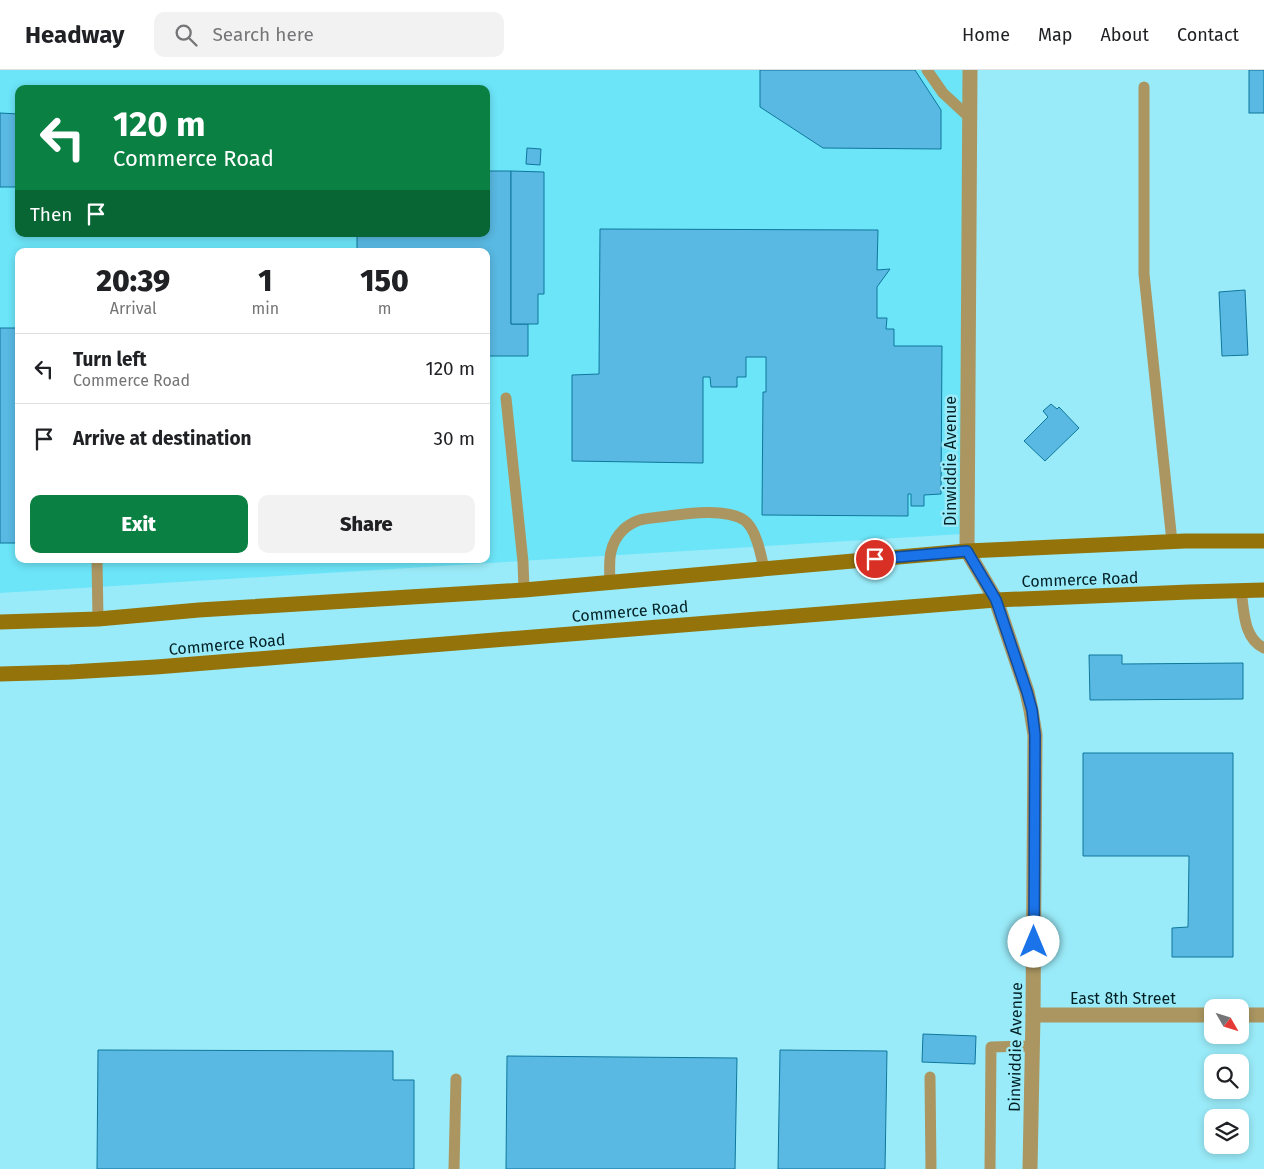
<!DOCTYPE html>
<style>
:root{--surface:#fff;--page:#f2f2f2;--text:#202124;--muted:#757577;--line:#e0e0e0;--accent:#0b8043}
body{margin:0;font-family:"Fira Sans",sans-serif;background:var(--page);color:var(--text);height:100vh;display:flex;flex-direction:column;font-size:19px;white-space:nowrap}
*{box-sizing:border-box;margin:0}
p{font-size:16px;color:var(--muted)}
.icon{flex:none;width:28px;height:28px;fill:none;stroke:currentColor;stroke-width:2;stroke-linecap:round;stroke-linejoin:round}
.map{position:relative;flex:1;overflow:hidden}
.panel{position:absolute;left:15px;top:178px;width:475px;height:315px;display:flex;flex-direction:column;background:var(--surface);border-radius:10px;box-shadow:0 2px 8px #0003}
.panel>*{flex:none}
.top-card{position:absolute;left:15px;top:15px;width:475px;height:152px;border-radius:10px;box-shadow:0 2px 8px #0003;background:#0b8043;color:#fff;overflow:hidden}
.needle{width:32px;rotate:129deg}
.buttons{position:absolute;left:1204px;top:929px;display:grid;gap:10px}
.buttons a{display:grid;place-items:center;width:45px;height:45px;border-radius:10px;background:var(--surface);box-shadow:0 2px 8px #0003;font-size:25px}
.pin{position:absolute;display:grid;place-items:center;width:42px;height:42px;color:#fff;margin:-21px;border:2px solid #fff;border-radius:50%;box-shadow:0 1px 5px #0007}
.me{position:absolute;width:55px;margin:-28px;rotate:0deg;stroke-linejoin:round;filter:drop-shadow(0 0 4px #0008)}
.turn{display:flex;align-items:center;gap:18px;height:105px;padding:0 15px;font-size:22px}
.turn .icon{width:65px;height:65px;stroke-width:2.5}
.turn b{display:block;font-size:35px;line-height:42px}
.then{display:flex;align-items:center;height:48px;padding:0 15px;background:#0003;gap:10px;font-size:19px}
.eta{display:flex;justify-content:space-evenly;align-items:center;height:85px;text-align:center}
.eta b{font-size:30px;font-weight:800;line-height:35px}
.button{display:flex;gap:10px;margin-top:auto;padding:10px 15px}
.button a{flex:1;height:58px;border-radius:10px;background:var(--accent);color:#fff;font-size:20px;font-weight:800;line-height:58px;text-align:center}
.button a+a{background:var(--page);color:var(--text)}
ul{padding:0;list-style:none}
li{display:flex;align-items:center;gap:15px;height:70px;padding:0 15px;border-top:1px solid var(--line)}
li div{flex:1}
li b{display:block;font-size:19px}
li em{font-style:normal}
header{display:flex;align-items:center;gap:30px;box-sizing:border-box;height:70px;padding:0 25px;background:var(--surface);border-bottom:1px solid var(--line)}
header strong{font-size:24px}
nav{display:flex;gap:28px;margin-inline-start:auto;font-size:18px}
.search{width:350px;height:45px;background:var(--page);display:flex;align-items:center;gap:12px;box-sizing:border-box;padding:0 18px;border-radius:10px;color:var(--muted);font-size:19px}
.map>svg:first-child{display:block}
.built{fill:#6ce5f8;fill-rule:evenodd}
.building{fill:#59b9e2;stroke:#0f779c}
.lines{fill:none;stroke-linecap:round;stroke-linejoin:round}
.lane{stroke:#ab9661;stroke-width:11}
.street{stroke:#ab9661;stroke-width:15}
.secondary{stroke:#93730a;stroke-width:15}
.route-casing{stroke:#114b97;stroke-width:12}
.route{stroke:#1a73e8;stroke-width:9}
.labels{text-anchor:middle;stroke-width:5;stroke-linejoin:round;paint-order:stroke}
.street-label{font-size:16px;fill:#002025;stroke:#9aebf9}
</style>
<header>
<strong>Headway</strong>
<div class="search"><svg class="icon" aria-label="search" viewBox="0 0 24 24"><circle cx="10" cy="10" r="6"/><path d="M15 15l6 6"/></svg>Search here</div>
<nav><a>Home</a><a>Map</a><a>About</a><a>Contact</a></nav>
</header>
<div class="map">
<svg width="1264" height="1099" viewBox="0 0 1264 1099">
<rect width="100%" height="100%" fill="#9aebf9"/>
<!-- built -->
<path class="built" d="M0,0H963L962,464L0,523ZM19,19H486V164H19ZM19,181H486V489H19Z"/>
<!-- building -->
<g class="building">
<path d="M760,0H915L941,40V79L823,78L760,37Z"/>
<rect x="1249" y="0" width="15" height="43"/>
<path d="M0,43L19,44V117H0Z"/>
<path d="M527,78L541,79L540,95L526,94Z"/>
<path d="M486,101H511V254H528V286H486V181H357V164H486Z"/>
<path d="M511,101L544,102V224H538V254H511Z"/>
<path d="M600,159L878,160L877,200L890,199L877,217V248H887L886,259H894V276H942L941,424L924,425V436H911V424H908V446L762,445L763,322H766V287H746V307H737V317H711L710,307H703V393L572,391V305L599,304Z"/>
<path d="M1245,220L1248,285L1222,286L1219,222Z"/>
<rect x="0" y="258" width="19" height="215"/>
<path d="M1051,334L1057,339L1059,337L1079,358L1045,391L1024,371L1048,347L1043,341Z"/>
<path d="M1089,585H1122V594L1243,593V629L1090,630Z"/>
<path d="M1083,683H1233V887H1172V858L1188,857L1189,786H1083Z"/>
<path d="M923,964L976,966L975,994L922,992Z"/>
<path d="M98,980L393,981V1010H414V1099H97Z"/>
<path d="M780,980L887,981L885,1099H778Z"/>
<path d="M507,986L737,988L735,1099H506Z"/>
</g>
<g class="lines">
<!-- lane -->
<g class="lane">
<path d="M927,0L943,23L970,48"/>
<path d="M1144,17V204L1172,472"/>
<path d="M506,328L523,492L524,520"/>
<path d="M97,489L98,549"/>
<path d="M610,512C609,491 608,474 624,459C627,456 634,452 637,451C644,448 653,448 660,447C683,444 724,437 744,450C756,458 761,485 764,499"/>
<path d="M1241,520C1244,540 1243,568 1264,578"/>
<path d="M930,1007L931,1099"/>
<path d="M454,1099L456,1009"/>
<path d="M990,1099L991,977L1033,976"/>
</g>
<!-- street -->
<g class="street">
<path d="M970,0L967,481L996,530L1027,622L1031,640L1035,665L1033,945L1030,1099"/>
<path d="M1033,945H1212"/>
<path d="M1240,945H1264"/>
</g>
<!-- secondary -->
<g class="secondary">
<path d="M0,552L98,549L199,540L524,520L967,481L1185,471H1264"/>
<path d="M0,604L70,602L156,597L996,530L1189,522L1264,520"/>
</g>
</g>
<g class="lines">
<!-- route casing -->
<g class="route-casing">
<path id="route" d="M875,489L967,481L996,530L1027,622L1032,640L1035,665L1034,872"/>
</g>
<!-- route -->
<use href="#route" class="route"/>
</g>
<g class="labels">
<!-- street labels -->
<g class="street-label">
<text transform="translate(950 391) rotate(-90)" y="6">Dinwiddie Avenue</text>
<text transform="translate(1080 509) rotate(-2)" y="6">Commerce Road</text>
<text transform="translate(630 541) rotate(-5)" y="6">Commerce Road</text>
<text transform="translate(227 574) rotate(-5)" y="6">Commerce Road</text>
<text x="1123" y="934">East 8th Street</text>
<text transform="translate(1015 977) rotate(-89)" y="6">Dinwiddie Avenue</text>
</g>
</g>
</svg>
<div class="buttons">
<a><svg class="needle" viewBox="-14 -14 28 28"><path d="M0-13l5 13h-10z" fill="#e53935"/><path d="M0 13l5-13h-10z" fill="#757577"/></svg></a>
<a><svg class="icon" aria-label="search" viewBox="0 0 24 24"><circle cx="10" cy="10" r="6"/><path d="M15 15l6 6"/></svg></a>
<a><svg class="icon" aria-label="layers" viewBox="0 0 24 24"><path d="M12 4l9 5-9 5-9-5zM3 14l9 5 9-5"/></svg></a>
</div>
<div class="pin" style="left:875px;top:489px;background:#d93025"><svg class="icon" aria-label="arrive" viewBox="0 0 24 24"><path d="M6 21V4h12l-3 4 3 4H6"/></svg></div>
<svg class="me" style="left:1034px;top:872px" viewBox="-20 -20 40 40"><circle r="19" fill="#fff"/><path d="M0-13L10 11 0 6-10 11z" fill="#1a73e8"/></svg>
<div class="top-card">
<div class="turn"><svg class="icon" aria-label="left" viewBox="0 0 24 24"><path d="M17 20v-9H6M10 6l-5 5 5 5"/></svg><div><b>120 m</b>Commerce Road</div></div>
<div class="then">Then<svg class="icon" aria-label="arrive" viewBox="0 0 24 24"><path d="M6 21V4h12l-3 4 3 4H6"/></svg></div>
</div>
<section class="panel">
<div class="eta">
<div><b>20:39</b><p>Arrival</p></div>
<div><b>1</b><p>min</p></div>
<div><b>150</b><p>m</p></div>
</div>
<ul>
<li><svg class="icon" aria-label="left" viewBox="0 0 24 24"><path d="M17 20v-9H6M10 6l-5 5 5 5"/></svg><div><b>Turn left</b><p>Commerce Road</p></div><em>120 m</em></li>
<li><svg class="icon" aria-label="arrive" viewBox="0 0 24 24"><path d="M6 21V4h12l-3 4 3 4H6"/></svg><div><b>Arrive at destination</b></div><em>30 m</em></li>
</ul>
<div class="button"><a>Exit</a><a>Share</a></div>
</section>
</div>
